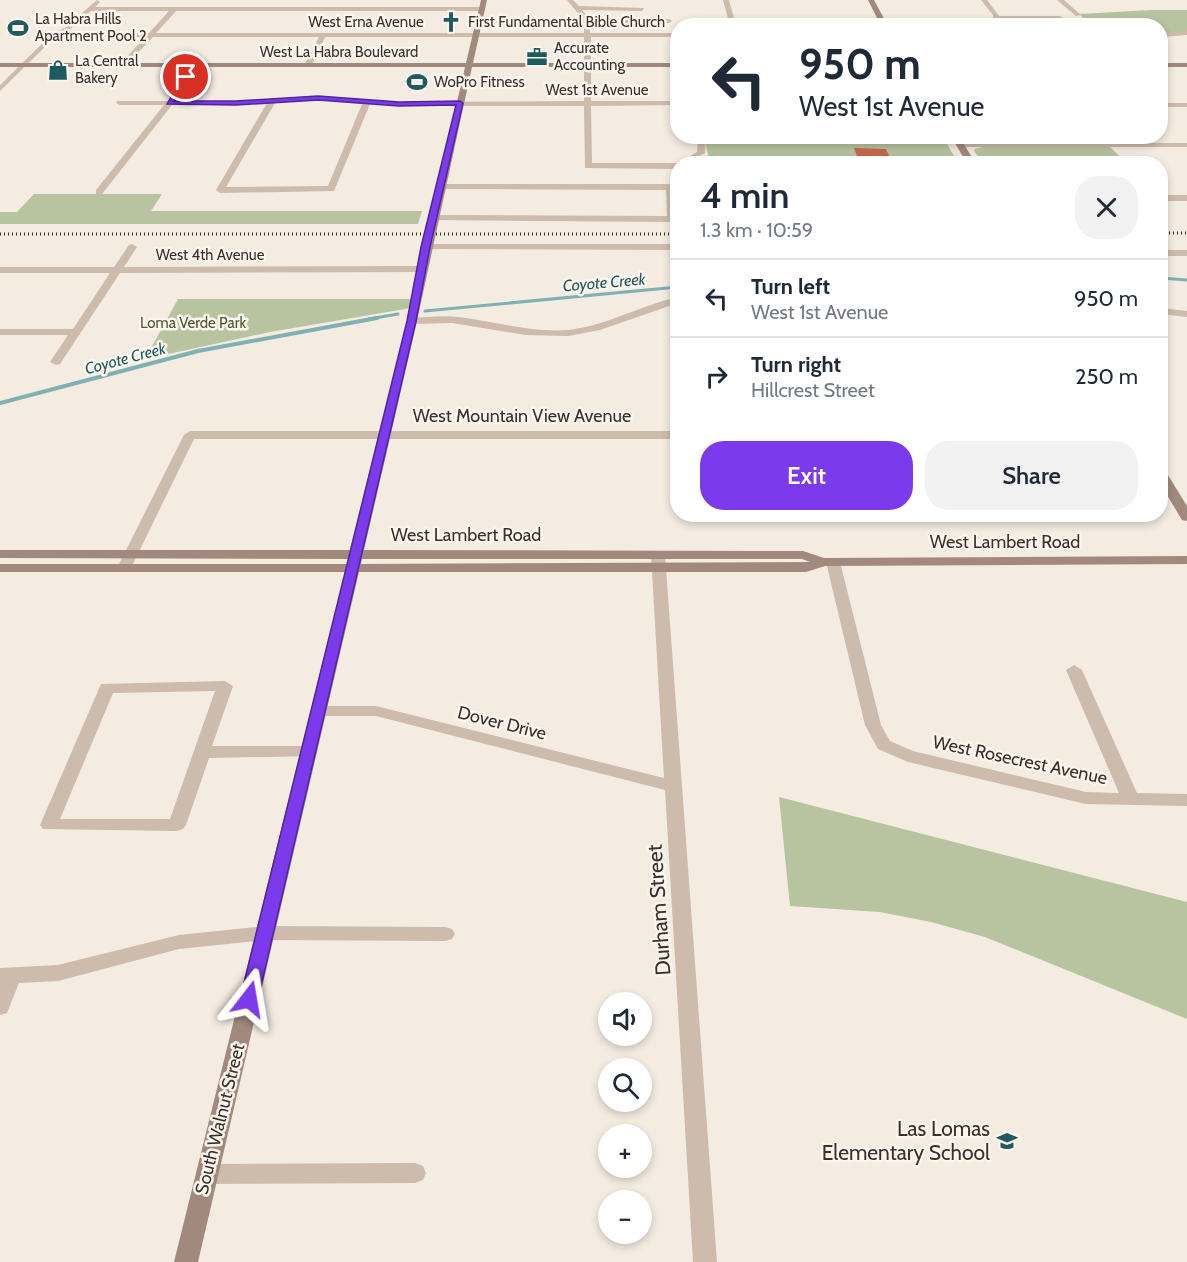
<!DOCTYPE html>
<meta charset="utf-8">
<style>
:root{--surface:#fff;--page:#f2f2f3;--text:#1f2937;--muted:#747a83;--line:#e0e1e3;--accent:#7c3aed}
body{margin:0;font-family:Cabin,sans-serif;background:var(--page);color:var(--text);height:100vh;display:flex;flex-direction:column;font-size:22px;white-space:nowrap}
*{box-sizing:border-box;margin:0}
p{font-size:20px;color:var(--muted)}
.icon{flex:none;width:33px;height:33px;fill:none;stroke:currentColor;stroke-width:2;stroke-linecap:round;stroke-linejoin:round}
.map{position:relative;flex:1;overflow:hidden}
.sheet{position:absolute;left:670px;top:156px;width:498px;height:366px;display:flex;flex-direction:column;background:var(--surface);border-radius:24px;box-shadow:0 3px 9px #0003}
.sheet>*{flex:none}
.hud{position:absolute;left:670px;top:18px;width:498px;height:126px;border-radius:24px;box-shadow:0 3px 9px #0003;background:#fff;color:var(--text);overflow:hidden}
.fabs{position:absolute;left:598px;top:992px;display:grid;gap:12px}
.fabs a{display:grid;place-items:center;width:54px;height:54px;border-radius:50%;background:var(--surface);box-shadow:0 3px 9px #0003;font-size:30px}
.pin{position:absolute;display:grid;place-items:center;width:51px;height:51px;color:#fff;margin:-26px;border:3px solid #fff;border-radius:50%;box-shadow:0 2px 6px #0007}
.me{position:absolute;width:66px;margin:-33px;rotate:14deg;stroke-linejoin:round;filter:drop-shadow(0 0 4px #0008)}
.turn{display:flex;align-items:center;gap:21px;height:126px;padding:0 30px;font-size:27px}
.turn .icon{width:78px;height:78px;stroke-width:2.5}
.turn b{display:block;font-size:42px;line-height:51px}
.round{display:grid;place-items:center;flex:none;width:63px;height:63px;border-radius:24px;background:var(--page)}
.head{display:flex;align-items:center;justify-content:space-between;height:102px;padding:0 30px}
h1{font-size:36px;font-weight:600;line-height:45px}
.button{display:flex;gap:12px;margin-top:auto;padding:12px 30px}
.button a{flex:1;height:69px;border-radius:24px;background:var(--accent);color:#fff;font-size:24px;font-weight:600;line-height:69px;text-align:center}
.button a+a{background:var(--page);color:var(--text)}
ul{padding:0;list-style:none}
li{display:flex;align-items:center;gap:18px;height:78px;padding:0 30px;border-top:2px solid var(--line)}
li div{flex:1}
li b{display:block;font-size:22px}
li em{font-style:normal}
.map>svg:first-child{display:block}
.green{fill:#b8c4a0}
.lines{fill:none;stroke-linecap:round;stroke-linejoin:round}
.stream-far1{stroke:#7fb0b2;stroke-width:3}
.stream{stroke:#7fb0b2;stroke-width:4}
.building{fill:#c8694b}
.street{fill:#cdbbac;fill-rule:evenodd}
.secondary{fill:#a18a7d;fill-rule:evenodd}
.rail{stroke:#3b302b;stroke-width:3;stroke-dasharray:1 3;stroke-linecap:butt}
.route{fill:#7c3aed;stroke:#51269a;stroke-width:1.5}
.labels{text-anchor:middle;stroke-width:5;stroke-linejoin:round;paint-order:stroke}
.far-poi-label{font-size:15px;fill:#3b302b;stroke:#fbf5ee;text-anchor:start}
.far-street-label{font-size:15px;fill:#3b302b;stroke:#fbf5ee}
.far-park-label{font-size:15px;fill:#4a5a2e;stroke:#fbf5ee}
.far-water-label{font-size:16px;font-style:italic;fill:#1f5a5e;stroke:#fbf5ee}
.street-label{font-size:18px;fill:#3b302b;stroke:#fbf5ee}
.near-street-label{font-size:21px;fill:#3b302b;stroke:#fbf5ee}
.near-poi-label{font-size:21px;fill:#3b302b;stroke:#fbf5ee;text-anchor:end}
</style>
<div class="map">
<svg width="1187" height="1262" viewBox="0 0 1187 1262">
<rect width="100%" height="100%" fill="#f4ebe1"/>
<!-- green -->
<g class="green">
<path d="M1151,10H1187V34H1161V26L1091,25L1079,14Z"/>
<path d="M704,137H943L958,163H710Z"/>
<path d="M983,147H1110L1127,163H983L974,151L975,149Z"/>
<path d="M34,194H162L151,211H422L418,224H0V212H17Z"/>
<path d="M178,299H413L411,308L270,332L145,359Z"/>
<path d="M779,797L1187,902V1019L985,937L931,922L880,912L790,906Z"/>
</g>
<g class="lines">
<!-- stream-far1 -->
<g class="stream-far1">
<path d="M1161,278L1187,280"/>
<path d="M425,311L678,287"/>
<path d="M369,319L398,314"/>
</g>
<!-- stream -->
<path class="stream" d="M0,403L198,351L377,318"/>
</g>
<!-- building -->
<path class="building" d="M854,148L886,149L892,162H859Z"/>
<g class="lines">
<!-- street -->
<g class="street">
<path d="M97,0L100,2L95,7H482L485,9L482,11H176L156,33H584V23H479L476,21L479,19H583L567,0H573L579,6L644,8L642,11L582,10L590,19H669L672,21L669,23H590V33H678V37H591V101H678V105L591,106L592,163H678V169L585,168L584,106H399L370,104L334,191L220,193L216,190L267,103L172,105L102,194H96V190L164,105H120L116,103L117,101H168L194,63L198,65L175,101H236L318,96L399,102L584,101V37H325L312,65L308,67L304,65L319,37H153L124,67L121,63L145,37H89L86,35L89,33H149L169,11H91L70,29L56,36L0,91V85L52,34L66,27ZM318,100L362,104L328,186L226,187L275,103Z"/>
<path d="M723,0H729L736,26H730Z"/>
<path d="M981,0H987L999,16H1060L1063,18L1060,20H1000L999,26L884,25L881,23L884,21L993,22V15Z"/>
<path d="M1057,0H1064L1081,15L1076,16Z"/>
<path d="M1187,31V35L1161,37V33Z"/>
<rect x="1161" y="103" width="26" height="4"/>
<path d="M698,136H706L705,153L698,157V164H690V156L697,152Z"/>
<rect x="958" y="143" width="229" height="4"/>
<path d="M440,184H670L674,187L677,219L672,222L429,220V216L432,215L667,216L666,190L437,189V185Z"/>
<rect x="1161" y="195" width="26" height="6"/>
<path d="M132,244L137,247L124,267L421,266L426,269L421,272L120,273L60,364L56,365L50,362L68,335H0V329H73L110,273H0V267H114L129,245Z"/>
<path d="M425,244H678V250L422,249L420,247Z"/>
<rect x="1161" y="250" width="26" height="6"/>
<path d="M678,297V303L600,330L568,336L526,335L452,323L412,324L407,321L412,318C427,317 443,315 458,317C494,321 531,333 568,330C606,326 641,305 678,297Z"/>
<path d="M1161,308L1187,311V317L1161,314Z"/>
<path d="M190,431H678V439H194L131,568L129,571H119L117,568L184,435Z"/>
<path d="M658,551L665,555L717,1262H693L665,790L376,716H320L314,715L312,711L314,707L320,706H376L664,778L651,555Z"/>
<path d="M833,558L840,562L881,725L890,741L913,751L1086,792L1119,793L1066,670L1074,665L1082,670L1137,793L1187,794V806L1086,804L908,762L878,749L865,725L826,562Z"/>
<path d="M225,681L233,686L212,746H309L315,748L317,752L315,756L209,758L186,825L183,829L177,831L43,829L40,825L101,684ZM215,691L170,819H60L113,693Z"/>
<path d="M265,926L445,927L452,929L455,934L452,939L445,941L265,940L179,949L58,981L19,983L7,1013L0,1015V968L58,965L179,935Z"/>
<path d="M415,1163L423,1166L426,1173L423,1180L415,1183L207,1184L199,1181L196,1174L199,1167L207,1164Z"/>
</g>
<!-- secondary -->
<g class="secondary">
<path d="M481,0H487L473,63H678V67H472L417,321L364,550L803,551L824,558L1187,556V564L825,566L806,572H359L198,1262H174L345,572H0V564H347L348,559L0,558V550H350L407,321L465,67H0V63H466ZM362,559H802L810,562L361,564Z"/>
<path d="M868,0H874L888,26H881Z"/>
<rect x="1161" y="63" width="26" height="4"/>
<path d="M951,136H959L976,164H967Z"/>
<path d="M1161,471L1166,472L1187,506V521L1182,520L1161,485Z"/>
</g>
<!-- rail -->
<g class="rail">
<path d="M1161,233H1187"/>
<path d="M0,234H678"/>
</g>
</g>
<!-- route -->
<path class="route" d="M184,75L189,77L174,101H236L318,96L399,102L460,101L463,103L430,247L416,321L258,999L256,1004L249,1006L243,1004L240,999L407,321L421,247L456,105L399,106L318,100L236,105L167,104Z"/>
<!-- icons -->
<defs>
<g id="church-bare" transform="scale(1.62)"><path d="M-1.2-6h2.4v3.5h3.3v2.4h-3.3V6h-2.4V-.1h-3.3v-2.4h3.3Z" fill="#1f5a5e" stroke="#fbf5ee" stroke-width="2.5" paint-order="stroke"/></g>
<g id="stadium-bare" transform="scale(1.62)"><path d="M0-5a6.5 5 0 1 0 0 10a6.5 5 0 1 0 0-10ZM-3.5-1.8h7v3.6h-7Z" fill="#1f5a5e" stroke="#fbf5ee" stroke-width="2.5" paint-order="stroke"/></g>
<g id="office-bare" transform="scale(1.62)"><path d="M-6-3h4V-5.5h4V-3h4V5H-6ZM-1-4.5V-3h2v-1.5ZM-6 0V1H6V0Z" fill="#1f5a5e" stroke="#fbf5ee" stroke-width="2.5" paint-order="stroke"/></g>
<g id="shop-bare" transform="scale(1.62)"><path d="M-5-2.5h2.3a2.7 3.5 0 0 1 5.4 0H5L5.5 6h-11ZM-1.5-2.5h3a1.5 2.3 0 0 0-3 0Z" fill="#1f5a5e" stroke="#fbf5ee" stroke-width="2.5" paint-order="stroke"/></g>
<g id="school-bare" transform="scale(1.62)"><path d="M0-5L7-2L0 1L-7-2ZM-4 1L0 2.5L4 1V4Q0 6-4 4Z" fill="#1f5a5e" stroke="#fbf5ee" stroke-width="2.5" paint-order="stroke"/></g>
</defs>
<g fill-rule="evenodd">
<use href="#church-bare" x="451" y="22"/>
<use href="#stadium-bare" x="18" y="28"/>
<use href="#office-bare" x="537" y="57"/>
<use href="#shop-bare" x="58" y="70"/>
<use href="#stadium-bare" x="417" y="82"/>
<use href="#school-bare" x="1007" y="1141"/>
</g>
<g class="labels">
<!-- far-poi labels -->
<g class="far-poi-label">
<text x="35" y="24">La Habra Hills<tspan x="35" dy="17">Apartment Pool 2</tspan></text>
<text x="468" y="27">First Fundamental Bible Church</text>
<text x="554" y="53">Accurate<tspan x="554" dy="17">Accounting</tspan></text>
<text x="75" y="66">La Central<tspan x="75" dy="17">Bakery</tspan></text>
<text x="434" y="87">WoPro Fitness</text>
</g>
<!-- far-street labels -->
<g class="far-street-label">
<text x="366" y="27">West Erna Avenue</text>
<text x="339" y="57">West La Habra Boulevard</text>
<text x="597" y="95">West 1st Avenue</text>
<text x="210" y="260">West 4th Avenue</text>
</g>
<!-- far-park labels -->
<g class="far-park-label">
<text x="193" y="328">Loma Verde Park</text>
</g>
<!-- far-water labels -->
<g class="far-water-label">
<text transform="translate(604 282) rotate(-5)" y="6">Coyote Creek</text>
<text transform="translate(125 358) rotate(-15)" y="6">Coyote Creek</text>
</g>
<!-- street labels -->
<g class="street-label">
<text x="522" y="422">West Mountain View Avenue</text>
<text x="466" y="541">West Lambert Road</text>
<text x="1005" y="548">West Lambert Road</text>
<text transform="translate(502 723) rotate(14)" y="6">Dover Drive</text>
<text transform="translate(1020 760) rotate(12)" y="6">West Rosecrest Avenue</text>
<text transform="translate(220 1119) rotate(-76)" y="6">South Walnut Street</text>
</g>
<!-- near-street labels -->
<g class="near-street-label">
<text transform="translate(659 910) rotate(-94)" y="7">Durham Street</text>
</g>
<!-- near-poi labels -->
<g class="near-poi-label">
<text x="990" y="1136">Las Lomas<tspan x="990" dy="24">Elementary School</tspan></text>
</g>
</g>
</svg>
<div class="fabs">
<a><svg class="icon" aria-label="sound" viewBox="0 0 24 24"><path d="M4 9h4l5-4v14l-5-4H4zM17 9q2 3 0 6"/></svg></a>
<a><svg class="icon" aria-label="search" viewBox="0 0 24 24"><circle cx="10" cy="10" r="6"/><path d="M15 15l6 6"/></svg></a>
<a>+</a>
<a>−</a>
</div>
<div class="pin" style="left:186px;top:77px;background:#d93025"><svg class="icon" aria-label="arrive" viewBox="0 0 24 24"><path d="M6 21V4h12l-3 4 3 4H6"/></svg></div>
<svg class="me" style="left:249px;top:999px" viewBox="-20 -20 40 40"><path d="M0-17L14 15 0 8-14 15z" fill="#7c3aed" stroke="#fff" stroke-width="4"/></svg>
<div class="hud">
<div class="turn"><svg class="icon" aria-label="left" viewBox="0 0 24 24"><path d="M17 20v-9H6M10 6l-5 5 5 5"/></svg><div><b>950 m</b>West 1st Avenue</div></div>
</div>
<section class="sheet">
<div class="head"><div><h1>4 min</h1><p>1.3 km · 10:59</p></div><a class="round"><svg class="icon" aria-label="close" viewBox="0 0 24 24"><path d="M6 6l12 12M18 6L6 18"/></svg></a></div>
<ul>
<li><svg class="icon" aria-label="left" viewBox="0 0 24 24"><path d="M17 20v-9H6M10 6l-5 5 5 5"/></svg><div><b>Turn left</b><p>West 1st Avenue</p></div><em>950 m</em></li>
<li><svg class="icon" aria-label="right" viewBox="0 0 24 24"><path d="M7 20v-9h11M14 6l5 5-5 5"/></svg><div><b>Turn right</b><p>Hillcrest Street</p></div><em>250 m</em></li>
</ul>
<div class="button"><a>Exit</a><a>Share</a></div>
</section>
</div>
